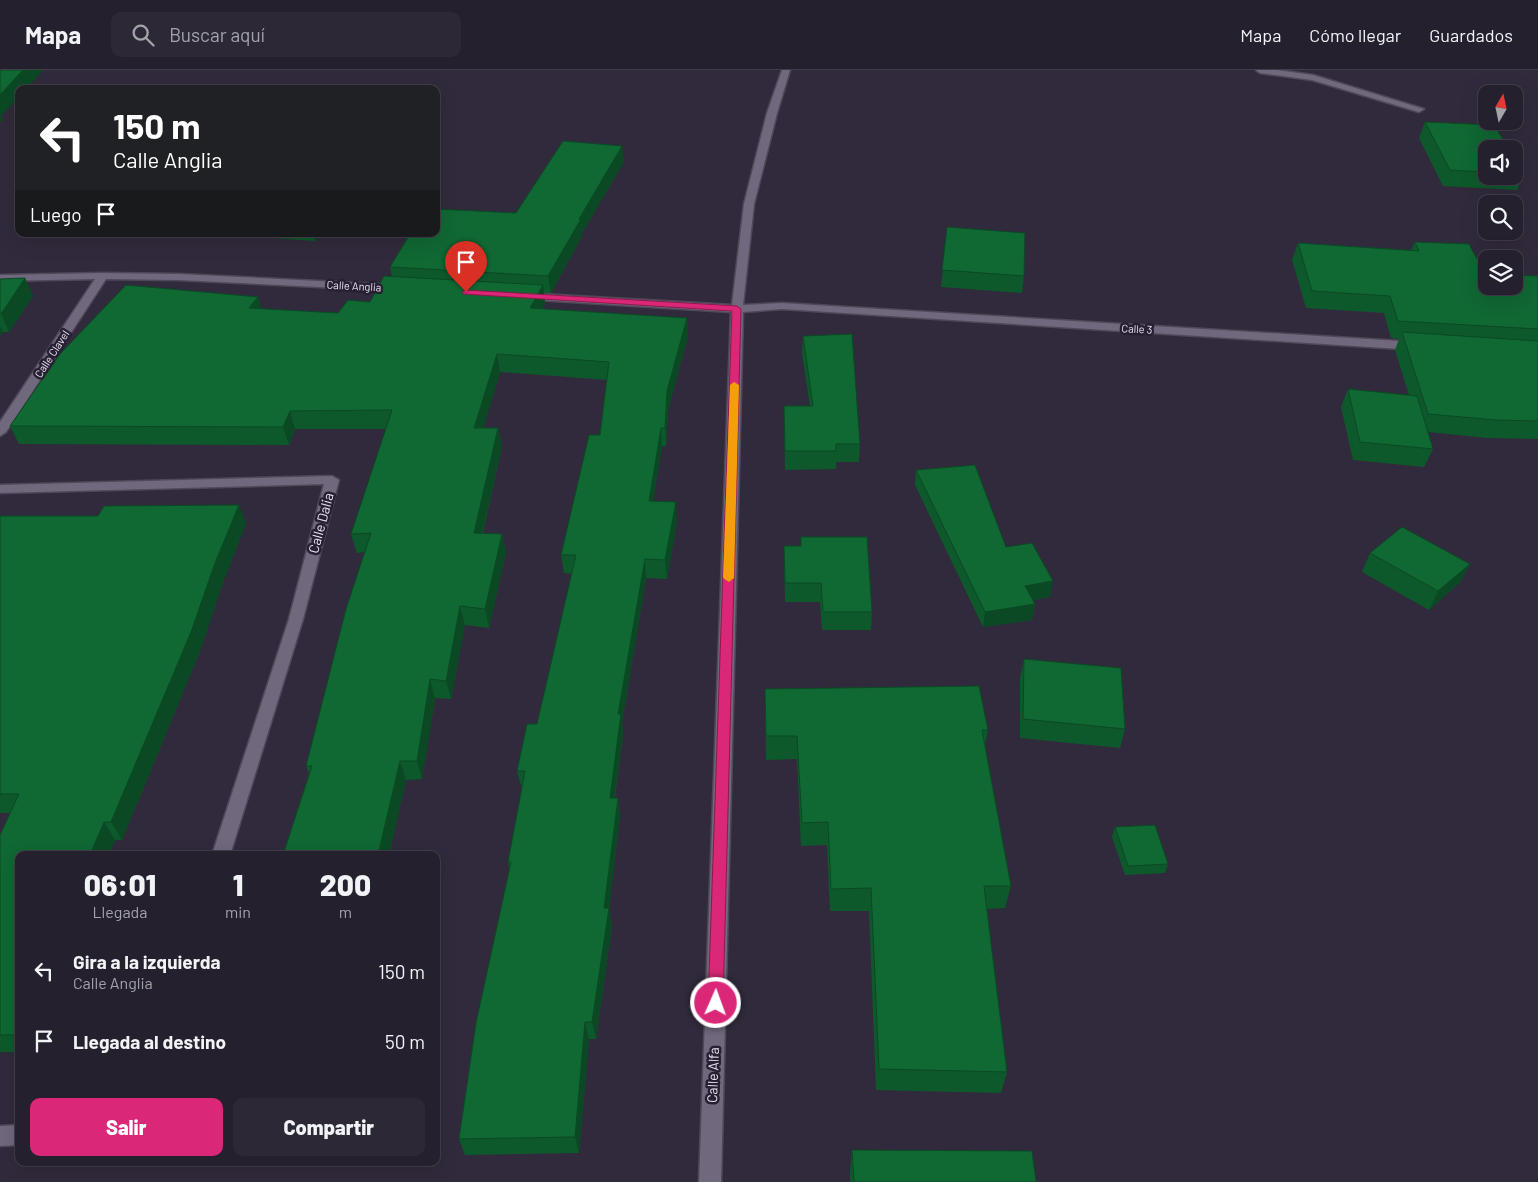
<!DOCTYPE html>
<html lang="es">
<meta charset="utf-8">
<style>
:root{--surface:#25202d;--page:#2d2835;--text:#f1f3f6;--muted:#a3a3aa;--line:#423e49;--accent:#db2777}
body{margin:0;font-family:Barlow,sans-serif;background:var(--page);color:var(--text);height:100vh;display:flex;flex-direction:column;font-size:19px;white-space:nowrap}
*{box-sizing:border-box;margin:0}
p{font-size:16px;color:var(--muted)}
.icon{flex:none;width:28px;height:28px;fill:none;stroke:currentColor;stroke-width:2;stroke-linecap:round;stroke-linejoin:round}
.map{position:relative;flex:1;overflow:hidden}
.sheet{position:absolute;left:15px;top:781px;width:425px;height:315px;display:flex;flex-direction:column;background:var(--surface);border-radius:10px;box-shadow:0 5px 20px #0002,0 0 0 1px var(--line)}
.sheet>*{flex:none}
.banner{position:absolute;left:15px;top:15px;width:425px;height:152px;border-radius:10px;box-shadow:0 5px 20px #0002,0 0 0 1px var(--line);background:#202124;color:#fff;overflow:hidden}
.needle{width:32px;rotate:9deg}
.buttons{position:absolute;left:1478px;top:15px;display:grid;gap:10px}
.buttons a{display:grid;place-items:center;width:45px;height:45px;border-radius:10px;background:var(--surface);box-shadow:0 5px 20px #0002,0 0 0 1px var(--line);font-size:25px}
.pin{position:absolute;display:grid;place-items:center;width:42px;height:42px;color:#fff;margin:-51px -21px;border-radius:50% 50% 50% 0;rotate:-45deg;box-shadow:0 0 5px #0007}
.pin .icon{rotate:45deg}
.me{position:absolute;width:55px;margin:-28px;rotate:2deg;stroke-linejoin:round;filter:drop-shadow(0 0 4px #0008)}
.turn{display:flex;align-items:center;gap:18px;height:105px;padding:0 15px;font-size:22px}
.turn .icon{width:65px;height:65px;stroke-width:2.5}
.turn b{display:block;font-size:35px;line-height:42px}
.then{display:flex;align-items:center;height:48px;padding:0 15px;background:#0003;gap:10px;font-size:19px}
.eta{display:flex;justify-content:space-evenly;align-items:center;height:85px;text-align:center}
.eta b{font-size:30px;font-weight:800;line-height:35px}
.cta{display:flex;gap:10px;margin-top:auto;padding:10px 15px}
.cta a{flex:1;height:58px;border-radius:10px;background:var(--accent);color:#fff;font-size:20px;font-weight:800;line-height:58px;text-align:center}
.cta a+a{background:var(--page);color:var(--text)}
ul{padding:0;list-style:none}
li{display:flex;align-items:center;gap:15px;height:70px;padding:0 15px}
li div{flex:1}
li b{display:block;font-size:19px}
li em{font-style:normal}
header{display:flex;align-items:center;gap:30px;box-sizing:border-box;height:70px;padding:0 25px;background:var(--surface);border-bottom:1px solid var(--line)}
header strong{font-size:24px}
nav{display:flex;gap:28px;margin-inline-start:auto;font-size:18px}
.search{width:350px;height:45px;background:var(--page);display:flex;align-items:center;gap:12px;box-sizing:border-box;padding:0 18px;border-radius:10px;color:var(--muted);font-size:19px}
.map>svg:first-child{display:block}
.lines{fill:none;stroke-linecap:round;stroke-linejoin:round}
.minor-casing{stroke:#4f4858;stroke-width:3}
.minor{fill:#70687d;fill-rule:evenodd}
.wall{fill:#0e592c}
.shaded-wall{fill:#0b4924}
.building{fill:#106833;stroke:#0b4924}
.route{fill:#db2777;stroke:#8e194d}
.slow{fill:#f59e0b}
.labels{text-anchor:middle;stroke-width:5;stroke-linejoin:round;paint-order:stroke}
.far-street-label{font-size:11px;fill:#e8e3ef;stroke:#272032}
.street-label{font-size:14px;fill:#e8e3ef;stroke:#272032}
</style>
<header>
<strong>Mapa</strong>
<div class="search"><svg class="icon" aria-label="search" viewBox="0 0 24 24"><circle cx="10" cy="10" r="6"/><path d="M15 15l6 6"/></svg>Buscar aquí</div>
<nav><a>Mapa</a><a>Cómo llegar</a><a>Guardados</a></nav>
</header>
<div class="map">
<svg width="1538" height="1112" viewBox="0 0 1538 1112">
<rect width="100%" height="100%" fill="#312a3c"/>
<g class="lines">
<!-- minor casing -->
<g class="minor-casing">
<g id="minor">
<path d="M782,0H790L777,43L754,134L743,235L782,233L1416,272L1422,276L1416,280L782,239L743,242L721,1112H699L731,242L523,229L517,226L523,223L732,235L744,134L767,43Z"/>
<path d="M1256,0H1277L1313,5L1424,39L1419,42L1312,10L1260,3Z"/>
<path d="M103,203L179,204L398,215L404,218L398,221L179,210L106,209L6,362L0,366V352L95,209L0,211V205Z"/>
<path d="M332,406L339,410L303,549L230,785H212L289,549L324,414L0,423V415Z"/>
<path d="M19,1055V1075L0,1076V1056Z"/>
</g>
</g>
<!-- minor -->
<use href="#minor" class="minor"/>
</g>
<!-- wall -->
<g class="wall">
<path d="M1425,52L1486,79V106H1514V86L1524,104L1517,120L1443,116L1419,68Z"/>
<path d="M624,92L582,163V166L551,223H544L545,233L542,239L687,248L688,266L668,340L666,376H662L653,431L677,451L667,509L646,508L622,653L623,663L615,728H618L620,746L609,838L612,856L596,969H589L579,1083L465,1085L459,1069L509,799L508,792L522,719L517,701L537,654L572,504L564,503L561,485L600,365L607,310L500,302L483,358H498L502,376L483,463L502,464L506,482L489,558L465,555L451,629L435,628L422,709L406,710L389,785H283L309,703L306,696L365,482L357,483L351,464L386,359H295L289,375L19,374L10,356L258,227L261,239L338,243L370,232L392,207L390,197L516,143Z"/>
<path d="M947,157L1024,206L1022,223L941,217Z"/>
<path d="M257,164H321L315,171L258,167Z"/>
<path d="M1415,172L1485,204L1538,206V369L1487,368L1428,362L1433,379L1424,397L1353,390L1341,337L1348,319L1409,325L1395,280L1399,269L1391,268L1384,243L1306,238L1292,190L1298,173L1411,180Z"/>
<path d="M25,208L33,226L9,262H3L0,266V209Z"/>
<path d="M803,266L860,374L859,392H836V399L785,400L784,336H810L802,284Z"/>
<path d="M916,400L1006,477L1050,527L1033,530L1035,534L1032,550L983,557L915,415Z"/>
<path d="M0,446L246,453L223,512L200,581L122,770H115L109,785H19V982H0V765L11,743H0Z"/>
<path d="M784,476L872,542L871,560H822L820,532H785Z"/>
<path d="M1370,483L1470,494L1460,512L1429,540L1362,502Z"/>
<path d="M1024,589L1125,659L1120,678L1020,668V608Z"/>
<path d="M765,619L988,660L985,675L1011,816L1005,838L987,839L1007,1002L1001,1023L876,1020L869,841H830L827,775L801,776L797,689L766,690Z"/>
<path d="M1115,757L1168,794L1165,803L1125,805L1112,767Z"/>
<path d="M852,1080L1036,1112H850V1102Z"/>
</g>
<!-- shaded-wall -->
<g class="shaded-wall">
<path d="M23,0H43L26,19H19V27L1,46L3,50L0,53V25Z"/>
<path d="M622,76L624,92L582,163V166L551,223L548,206L579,149Z"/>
<path d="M312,164H321L315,171Z"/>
<path d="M25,208L33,226L9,262L1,244Z"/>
<path d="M543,215L545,233L532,256L530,238Z"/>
<path d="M258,227L263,245L249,238Z"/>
<path d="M687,248L688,266L668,340L666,376L665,358L667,321Z"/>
<path d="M0,256L3,262L0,266Z"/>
<path d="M497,284L500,302L478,376L474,358Z"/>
<path d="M290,341L295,359L289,375L283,357Z"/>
<path d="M498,358L502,376L478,482L474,463Z"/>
<path d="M661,358L662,376L650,449L649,431Z"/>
<path d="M676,432L677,451L667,509L665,490Z"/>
<path d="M239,435L246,453L223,512L200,581L122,770L111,752Z"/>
<path d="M502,464L506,482L489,558L485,539Z"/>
<path d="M645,489L646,508L622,653L623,663L612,746L610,728L618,644Z"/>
<path d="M1470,494L1460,512L1429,540L1438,521Z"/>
<path d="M1053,511L1050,527L1022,532L1025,516Z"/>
<path d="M1035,534L1032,550L983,557L985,542Z"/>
<path d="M460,536L465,555L451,629L446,611Z"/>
<path d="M430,609L435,628L422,709L417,691Z"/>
<path d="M400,691L406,710L389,785H378Z"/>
<path d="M618,728L620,746L609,839V838L612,856L596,969L592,952L604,838Z"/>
<path d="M104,752L115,770L109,785H90Z"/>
<path d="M585,952L589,969L579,1083L575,1067Z"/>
</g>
<!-- building -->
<g class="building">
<path d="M0,0H23L0,25Z"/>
<path d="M1425,52L1494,55L1509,79H1486V102L1450,100Z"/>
<path d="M563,71L622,76L579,149H581L548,206L390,197L410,164H436V139L516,143Z"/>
<path d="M1514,86L1524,104L1514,103Z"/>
<path d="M947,157L1025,163L1024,206L942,200Z"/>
<path d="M1415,172L1469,174L1485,204H1486V216H1514V205L1538,206V259L1398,251L1390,226L1312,221L1298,173L1419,181Z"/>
<path d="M384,206L543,215L530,238L687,248L667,321L665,358H661L649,431L676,432L665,490L645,489L618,644H621L610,728H618L604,838H609L592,952H585L575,1067L459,1069L476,953L511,792H508L525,701H517L527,654H537L576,485H561L589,365H600L609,292L497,284L474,358H498L474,463L502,464L485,539L460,536L446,611L430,609L417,691H400L378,785H283L312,696H306L346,539L371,463L351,464L392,340L290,341L283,357L10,356L60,284L126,215L258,227L249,238L338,243L348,230L370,232Z"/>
<path d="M25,208L1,244H0V209Z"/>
<path d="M1402,262L1538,271V351L1496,350L1428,344Z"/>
<path d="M852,264L860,374H836V381H785L784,336H813L803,266Z"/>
<path d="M1348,319L1417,326L1433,379L1360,372Z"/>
<path d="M975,395L1006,477L1032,473L1053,511L1025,516L1035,534L985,542L916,400Z"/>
<path d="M239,435L215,493L191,562L111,752H104L90,785H19V965H0V765L19,724H0V446H98L104,436Z"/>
<path d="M1402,457L1470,494L1438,521L1370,483Z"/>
<path d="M801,467H867L872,542H823L821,513H785L784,476H801Z"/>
<path d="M1024,589L1121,598L1125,659L1023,649Z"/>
<path d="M979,616L988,660H982L1011,816H984L1007,1002L879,999L871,818L831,819L828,752L802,753L797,666H766L765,619Z"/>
<path d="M1155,755L1168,794L1128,796L1115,757Z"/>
<path d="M852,1080L1032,1081L1036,1112H854Z"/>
</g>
<!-- route -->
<path class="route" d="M466,220L737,236L741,239L723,933L721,938L716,940L710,938L708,933L732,241L463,224L462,222Z"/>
<!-- slow -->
<path class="slow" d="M734,312L739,315L734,508L729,512L723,508L730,315Z"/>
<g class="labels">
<!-- far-street labels -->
<g class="far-street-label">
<text transform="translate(354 216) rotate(3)" y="4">Calle Anglia</text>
<text transform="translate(1137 259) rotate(3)" y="4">Calle 3</text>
<text transform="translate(52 284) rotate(-57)" y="4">Calle Clavel</text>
</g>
<!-- street labels -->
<g class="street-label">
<text transform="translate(321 453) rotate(-75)" y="5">Calle Dalia</text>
<text transform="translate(713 1005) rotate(-88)" y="5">Calle Alfa</text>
</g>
</g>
</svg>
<div class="buttons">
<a><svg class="needle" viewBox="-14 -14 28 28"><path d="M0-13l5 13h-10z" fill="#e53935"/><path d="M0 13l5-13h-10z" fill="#a3a3aa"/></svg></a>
<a><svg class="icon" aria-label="sound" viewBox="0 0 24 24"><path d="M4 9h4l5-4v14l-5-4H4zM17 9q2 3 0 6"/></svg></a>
<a><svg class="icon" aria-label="search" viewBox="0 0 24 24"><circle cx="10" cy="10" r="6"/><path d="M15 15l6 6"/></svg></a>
<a><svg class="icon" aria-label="layers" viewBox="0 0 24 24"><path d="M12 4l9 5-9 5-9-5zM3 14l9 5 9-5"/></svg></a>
</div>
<div class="pin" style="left:466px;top:222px;background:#d93025"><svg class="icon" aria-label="arrive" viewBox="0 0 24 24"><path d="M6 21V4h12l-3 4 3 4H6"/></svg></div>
<svg class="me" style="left:716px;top:933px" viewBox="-20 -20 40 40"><circle r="17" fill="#db2777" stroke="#fff" stroke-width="3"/><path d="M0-11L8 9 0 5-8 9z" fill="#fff"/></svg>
<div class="banner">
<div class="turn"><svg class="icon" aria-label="left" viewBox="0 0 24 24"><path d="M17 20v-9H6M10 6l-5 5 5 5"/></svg><div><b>150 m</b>Calle Anglia</div></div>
<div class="then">Luego<svg class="icon" aria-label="arrive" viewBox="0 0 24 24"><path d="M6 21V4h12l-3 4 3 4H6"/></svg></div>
</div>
<section class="sheet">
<div class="eta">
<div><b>06:01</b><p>Llegada</p></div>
<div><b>1</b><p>min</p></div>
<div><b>200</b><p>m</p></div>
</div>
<ul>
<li><svg class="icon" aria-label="left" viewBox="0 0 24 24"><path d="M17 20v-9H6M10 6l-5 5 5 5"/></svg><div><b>Gira a la izquierda</b><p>Calle Anglia</p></div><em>150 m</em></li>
<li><svg class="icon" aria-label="arrive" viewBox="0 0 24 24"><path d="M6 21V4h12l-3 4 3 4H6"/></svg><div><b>Llegada al destino</b></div><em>50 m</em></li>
</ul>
<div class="cta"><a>Salir</a><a>Compartir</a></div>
</section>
</div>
